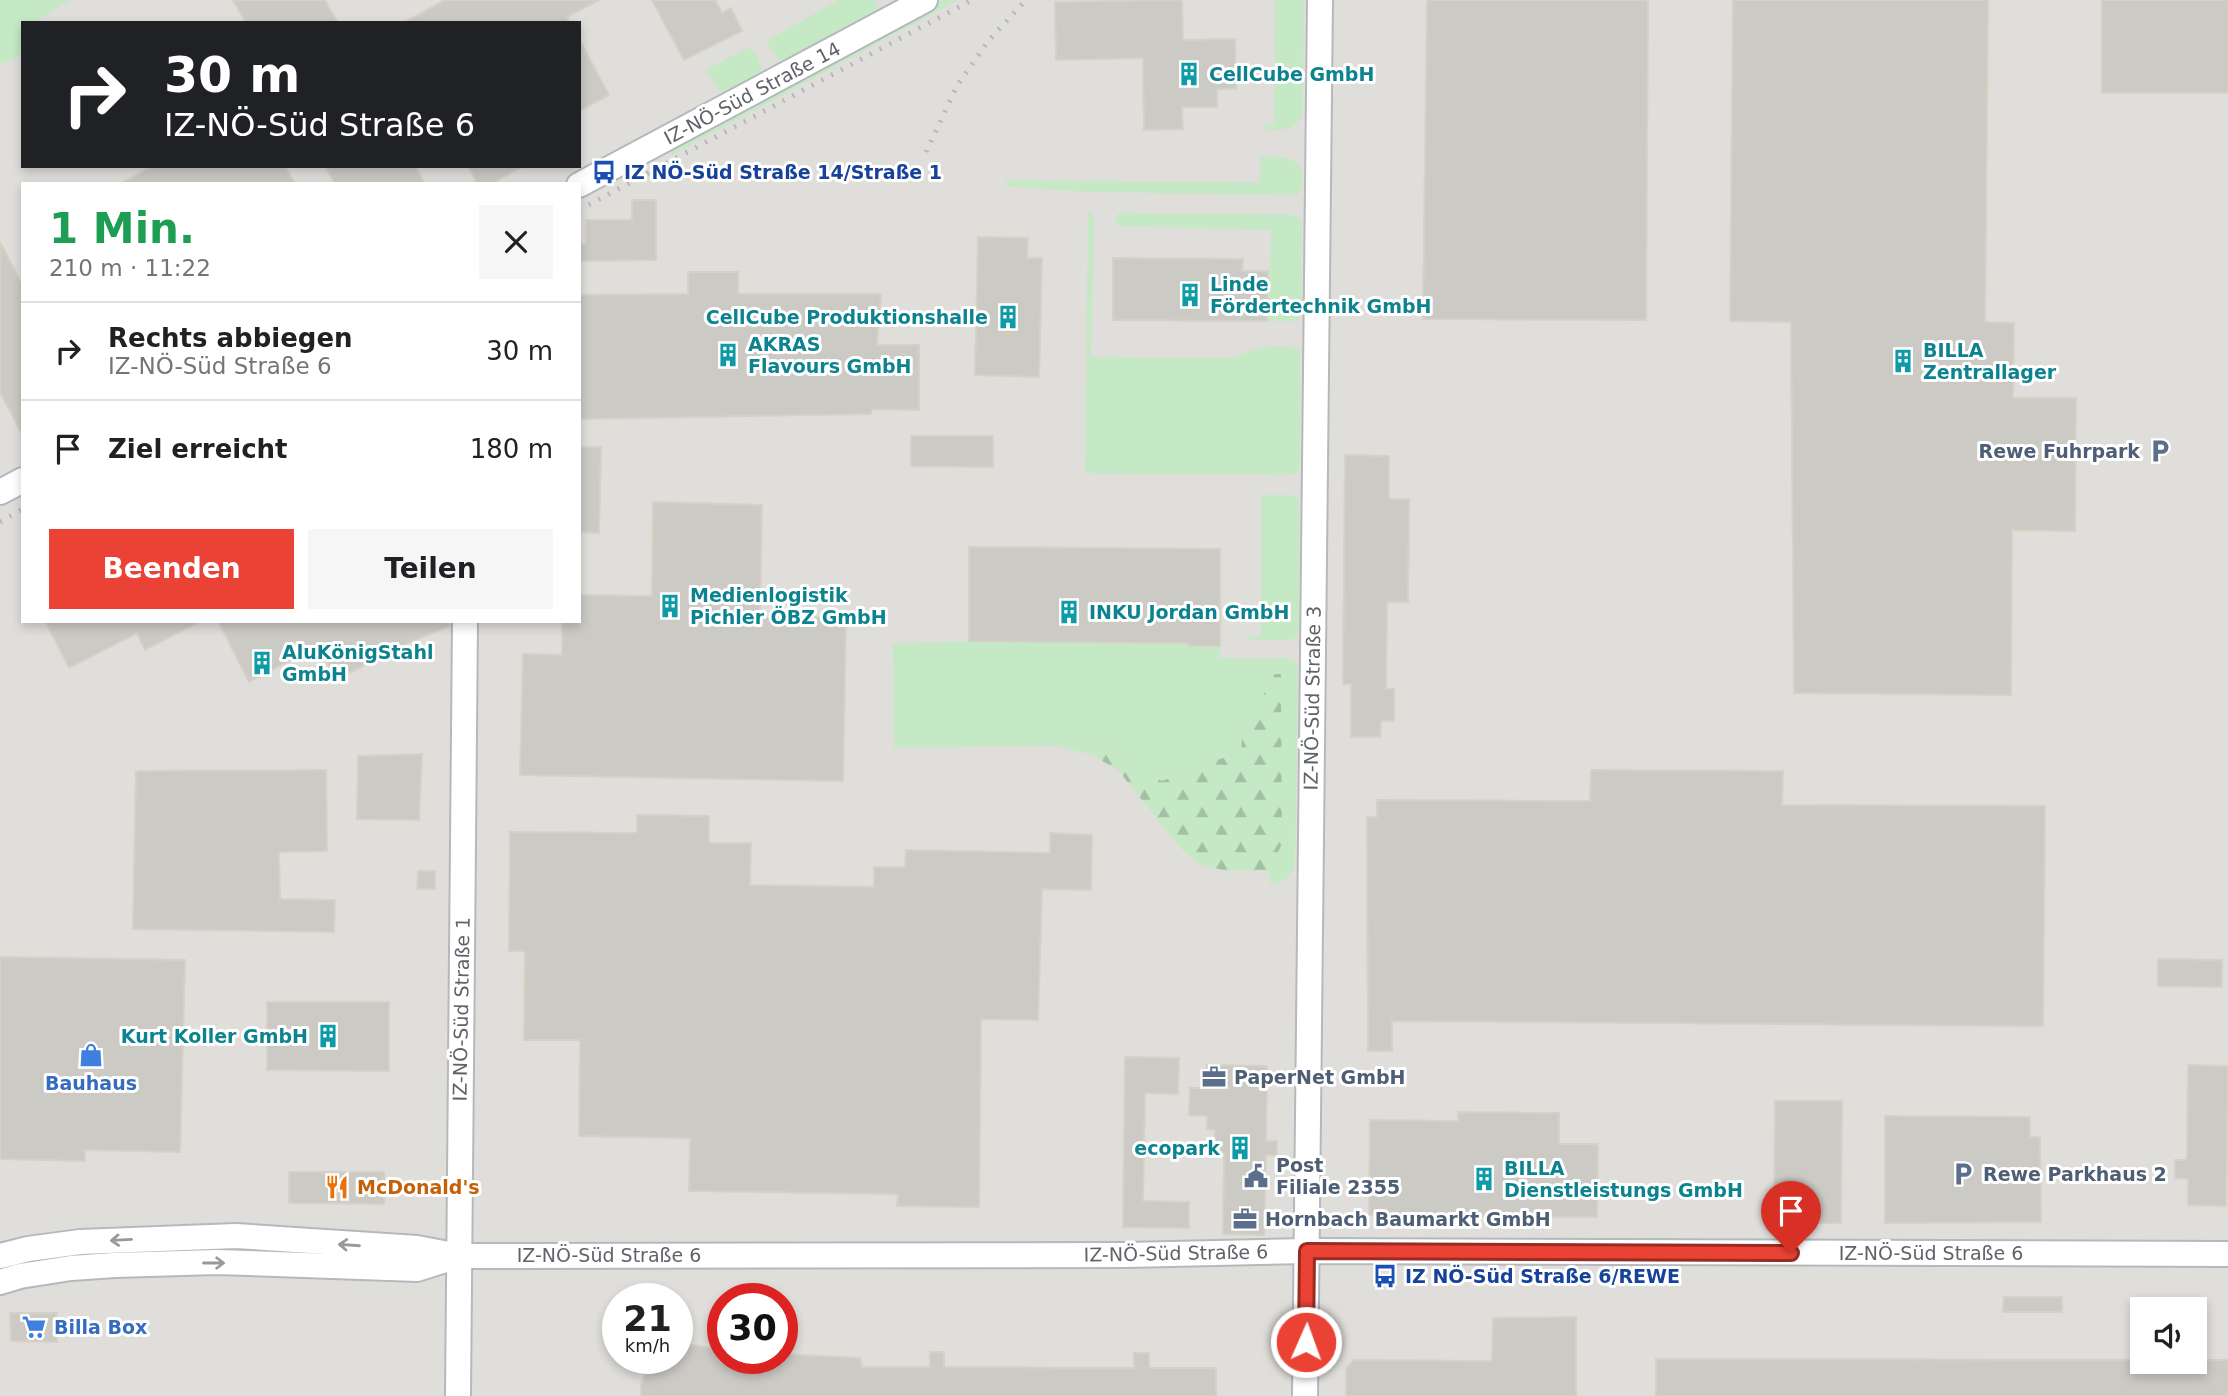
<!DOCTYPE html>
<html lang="de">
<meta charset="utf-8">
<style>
:root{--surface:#fff;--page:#f6f6f6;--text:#202124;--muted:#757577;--line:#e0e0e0;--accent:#ea4335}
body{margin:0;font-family:"DejaVu Sans",sans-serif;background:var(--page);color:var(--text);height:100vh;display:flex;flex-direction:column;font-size:26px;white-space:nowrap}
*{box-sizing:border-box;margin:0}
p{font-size:23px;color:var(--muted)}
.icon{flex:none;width:38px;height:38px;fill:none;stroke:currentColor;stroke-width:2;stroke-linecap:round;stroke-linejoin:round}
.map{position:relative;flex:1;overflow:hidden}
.details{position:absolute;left:21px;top:182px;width:560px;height:441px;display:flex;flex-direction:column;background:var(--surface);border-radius:0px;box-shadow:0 4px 10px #0003}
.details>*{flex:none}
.top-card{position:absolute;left:21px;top:21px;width:560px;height:147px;border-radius:0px;box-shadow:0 4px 10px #0003;background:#202124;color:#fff;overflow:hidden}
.fabs{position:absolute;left:2130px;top:1297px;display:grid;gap:14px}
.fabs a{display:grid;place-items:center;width:77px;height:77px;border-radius:0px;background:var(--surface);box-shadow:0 4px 10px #0003;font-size:35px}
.speed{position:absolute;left:602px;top:1283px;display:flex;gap:14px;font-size:35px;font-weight:700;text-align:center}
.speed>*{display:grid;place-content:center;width:91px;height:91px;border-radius:50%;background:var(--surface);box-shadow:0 4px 10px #0003;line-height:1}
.speed small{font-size:18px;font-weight:400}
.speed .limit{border:10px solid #d22;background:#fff;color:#111}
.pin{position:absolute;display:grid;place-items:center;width:60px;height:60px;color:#fff;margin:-72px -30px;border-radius:50% 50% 50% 0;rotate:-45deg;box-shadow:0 0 7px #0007}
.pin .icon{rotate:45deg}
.me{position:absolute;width:77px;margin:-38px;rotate:2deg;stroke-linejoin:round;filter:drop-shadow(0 0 5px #0008)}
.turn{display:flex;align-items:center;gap:24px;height:147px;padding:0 28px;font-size:32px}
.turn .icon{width:91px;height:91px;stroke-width:2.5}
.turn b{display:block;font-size:49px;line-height:60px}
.round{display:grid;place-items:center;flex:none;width:74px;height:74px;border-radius:0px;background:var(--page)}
.summary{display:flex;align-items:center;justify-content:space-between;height:119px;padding:0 28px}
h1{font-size:42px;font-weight:600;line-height:52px;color:#1e9e55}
.button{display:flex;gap:14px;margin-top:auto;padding:14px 28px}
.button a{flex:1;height:80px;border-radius:0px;background:var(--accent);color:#fff;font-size:28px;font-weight:600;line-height:80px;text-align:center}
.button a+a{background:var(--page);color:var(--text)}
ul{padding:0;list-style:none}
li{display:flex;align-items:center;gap:21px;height:98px;padding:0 28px;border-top:2px solid var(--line)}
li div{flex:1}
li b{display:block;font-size:26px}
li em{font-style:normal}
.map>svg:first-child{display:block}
.industrial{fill:#e0deda;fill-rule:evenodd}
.green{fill:#c5e8c5}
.forest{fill:url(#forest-firs)}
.building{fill:#cccac5;stroke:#d6d1c6;stroke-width:2}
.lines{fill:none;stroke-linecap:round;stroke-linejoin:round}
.minor-casing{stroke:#b5b8bc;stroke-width:28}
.minor{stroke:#fff;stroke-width:24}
.rail{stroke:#b6b7b8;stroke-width:5;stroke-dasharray:2 9;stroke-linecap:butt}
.oneway{stroke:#979a9d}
.route-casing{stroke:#982c22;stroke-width:18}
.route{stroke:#ea4335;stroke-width:12}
.labels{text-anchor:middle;stroke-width:6;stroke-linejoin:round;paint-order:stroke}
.culture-label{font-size:19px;font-weight:bold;fill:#0d838f;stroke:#fff;text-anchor:start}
.street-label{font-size:19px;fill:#5f6368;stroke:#fff}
.transit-label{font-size:19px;font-weight:bold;fill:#164399;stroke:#fff;text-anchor:start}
.service-label{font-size:19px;font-weight:bold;fill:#4e5e75;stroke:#fff;text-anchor:start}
.shop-label{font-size:19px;font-weight:bold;fill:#366cbe;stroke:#fff}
.food-label{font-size:19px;font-weight:bold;fill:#c56008;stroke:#fff;text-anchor:start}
</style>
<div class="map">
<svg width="2228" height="1396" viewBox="0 0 2228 1396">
<defs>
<pattern id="forest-firs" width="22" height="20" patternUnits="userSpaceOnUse" patternTransform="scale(1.75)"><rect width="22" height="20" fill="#c5e8c5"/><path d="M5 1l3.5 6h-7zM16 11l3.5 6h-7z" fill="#a3c0a4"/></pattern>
</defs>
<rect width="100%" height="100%" fill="#f1efe8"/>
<!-- industrial -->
<path class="industrial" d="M0,0H2228V1396H0ZM23,23H579V166H23ZM23,184H579V621H23ZM618,1298H677V1358H618ZM723,1298H782V1358H723ZM2142,1309H2194V1362H2142Z"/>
<!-- green -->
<g class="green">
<path d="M0,0H71L32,23H23V54L0,65Z"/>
<path d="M839,0H874L878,6L874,13L786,61L777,59L766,41Z"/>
<path d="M942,0H958L670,156L673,144Z"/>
<path d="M1275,0H1304L1303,110C1298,132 1284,130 1265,129V124H1274Z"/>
<path d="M749,47L757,56L762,69L753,78L720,93L706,69Z"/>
<path d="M1261,156C1286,156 1313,158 1300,192L1295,195L1088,192L1006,186V180L1260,183Z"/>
<path d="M1088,212L1094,216L1091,357L1233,358C1252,349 1279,341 1300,350V466L1297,473L1289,475L1085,473Z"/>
<path d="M1118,213L1293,215L1300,218L1302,225L1301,317L1295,321H1267L1268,271L1271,258V230L1118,226L1116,220Z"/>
<path d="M1261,495H1290L1297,497L1299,503V631L1296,637L1290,640H1247V636H1261Z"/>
<path d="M1169,583L1220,646V658H1288L1295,661L1298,668L1295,863C1292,876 1284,883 1270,884L1269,870L1282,844L1267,674C1264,693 1265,715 1243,721L1241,753L1209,762L1162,781L1101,740L1092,755L1053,745L894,748L893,644L969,641L1168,642Z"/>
</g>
<!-- forest -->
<path class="forest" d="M1267,674H1281L1282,844L1269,870L1227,871L1199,864L1181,849L1118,770L1092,755L1101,740L1162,781L1209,762L1241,753L1243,720C1265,715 1264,692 1267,674Z"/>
<!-- building -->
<g class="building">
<path d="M233,0H325L338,23H246Z"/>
<path d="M445,0H599L567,17L570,23H403Z"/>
<path d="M652,0H715L722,13L731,8L742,31L684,60Z"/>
<path d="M1182,0L1183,40L1235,39L1236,89H1217V107H1182L1183,129L1144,130L1143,58L1056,60L1055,2Z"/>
<path d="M1427,0H1648L1646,320L1423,319Z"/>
<path d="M1733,0H1988L1985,322L2014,323L2013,398H2076L2075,531L2012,530L2011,695L1794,693L1791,322L1730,321Z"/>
<rect x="2102" y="0" width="126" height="93"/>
<path d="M579,39L609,95L579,111Z"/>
<path d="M153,166H285L295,184H120Z"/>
<path d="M325,166H415L425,184H335Z"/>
<path d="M468,166H523L491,184H477Z"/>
<path d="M632,200H656V260L579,261V244H586V220H632Z"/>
<path d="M978,237L1028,238L1027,258H1042L1039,377L975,375Z"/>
<path d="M0,242L23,286V436L0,392Z"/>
<path d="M1113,258L1243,259L1242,271H1268L1267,321L1113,320Z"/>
<path d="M688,272H738V294H881L877,345H919V410L872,409L871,414L579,419V295L688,294Z"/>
<path d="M911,436H993V467L911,466Z"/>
<path d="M579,447H601L599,533L579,532Z"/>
<path d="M1345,455L1389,456V499H1409L1408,602H1387L1386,689H1394V721H1381L1380,737H1351V684H1343Z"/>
<path d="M653,502L762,505L760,616L846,618L843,781L520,775L523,654L562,655V621H579V595L652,596Z"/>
<path d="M969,547L1220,549V646H1188V643L969,641Z"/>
<path d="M45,621H201L145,650L137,633L69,668Z"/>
<path d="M218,621H450V626L410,642L336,680L318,646L249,682Z"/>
<path d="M422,754L419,820L357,819L358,756Z"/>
<path d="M326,770L327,851L279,852L280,899L335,900L334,932L133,929L136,771Z"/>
<path d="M1591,770L1783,771L1782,805L2045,806L2043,1026L1392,1021V1051H1368L1367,817H1377V800L1590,801Z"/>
<path d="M637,815L709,816V843H751L750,885L874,887V867H905L906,850L1050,853V833L1092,835L1091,890L1042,889L1038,1020L981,1019L979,1207L897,1206L898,1194L689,1191L690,1138L579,1136L580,1040H524L525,951H509L510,832L637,833Z"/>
<path d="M418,871H435V889H417Z"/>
<path d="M0,957L185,960L180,1152L85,1150V1161L0,1159Z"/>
<path d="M2158,959L2222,960V987L2158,986Z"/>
<path d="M267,1002H389V1071L267,1070Z"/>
<path d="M1125,1057L1179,1058L1178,1094L1145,1093L1143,1201L1189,1202V1228L1123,1227Z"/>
<path d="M1207,1065L1267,1066L1266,1141H1277V1156L1266,1155L1264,1235L1223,1234L1224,1157H1214L1215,1130L1207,1129V1116L1189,1115L1190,1088H1206Z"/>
<path d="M2188,1065L2228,1066L2226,1206L2188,1205V1179L2175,1178V1160H2187Z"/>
<path d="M1775,1101H1842L1841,1223H1774Z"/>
<path d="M1458,1112L1559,1113V1144H1598L1597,1217L1369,1215L1370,1120L1458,1121Z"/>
<path d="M1885,1116L2030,1117V1137H2040L2041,1222L1885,1223Z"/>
<path d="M289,1172H384V1204L289,1203Z"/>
<path d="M2004,1297H2062V1312H2003Z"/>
<path d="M10,1313H57V1342L11,1341Z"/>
<path d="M1576,1317V1396H1346V1368L1354,1360L1492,1361L1493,1318Z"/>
<path d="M692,1345L723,1350V1358H782V1354L860,1358L862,1367H930V1352H944V1367L1134,1368V1353H1149V1368H1216V1396H641V1385L647,1367L656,1358H677V1347Z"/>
<path d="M1656,1359L2228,1360V1396H1656Z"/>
</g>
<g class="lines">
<!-- minor casing -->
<g class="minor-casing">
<g id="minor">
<path d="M579,185L925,0"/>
<path d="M0,492L23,480"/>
<path d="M0,1256L28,1249L80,1242L236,1236L417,1248L459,1256L1126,1255L1307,1251L2228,1254"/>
<path d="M0,1282L20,1276L71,1268L115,1265L217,1262L417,1269L455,1257"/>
<path d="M458,1396L465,621"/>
<path d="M1305,1396L1320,0"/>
</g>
</g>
<!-- minor -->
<use href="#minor" class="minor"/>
<!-- rail -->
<g class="rail">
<path d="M926,152L958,84L989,40L1026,0"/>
<path d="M579,210L972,0"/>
<path d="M0,522L23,509"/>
</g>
</g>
<!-- one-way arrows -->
<defs><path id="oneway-shaft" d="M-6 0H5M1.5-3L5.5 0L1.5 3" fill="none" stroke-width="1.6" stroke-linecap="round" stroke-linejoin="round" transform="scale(1.75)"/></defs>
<g class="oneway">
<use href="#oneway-shaft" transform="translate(121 1240) rotate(177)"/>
<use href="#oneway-shaft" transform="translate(349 1245) rotate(-176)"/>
<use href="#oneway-shaft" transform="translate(214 1263)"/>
</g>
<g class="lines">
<!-- route casing -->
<g class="route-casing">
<path id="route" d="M1306,1342L1307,1251L1791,1253"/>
</g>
<!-- route -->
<use href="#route" class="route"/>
</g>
<!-- icons -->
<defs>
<g id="building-bare" transform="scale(1.89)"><path d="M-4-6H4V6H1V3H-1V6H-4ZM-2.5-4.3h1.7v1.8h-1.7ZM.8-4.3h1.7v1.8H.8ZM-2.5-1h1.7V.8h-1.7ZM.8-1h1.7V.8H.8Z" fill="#0f9aa8" stroke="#fff" stroke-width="2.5" paint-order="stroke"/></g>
<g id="bus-bare" transform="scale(1.89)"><path d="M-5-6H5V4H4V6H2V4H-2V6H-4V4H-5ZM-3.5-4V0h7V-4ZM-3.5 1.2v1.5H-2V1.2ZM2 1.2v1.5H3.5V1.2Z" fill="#1a4fb4" stroke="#fff" stroke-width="2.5" paint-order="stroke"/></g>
<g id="parking-bare" transform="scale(1.89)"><path d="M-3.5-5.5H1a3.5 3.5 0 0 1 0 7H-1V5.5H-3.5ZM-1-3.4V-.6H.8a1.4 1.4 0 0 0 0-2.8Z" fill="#5c6f8a" stroke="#fff" stroke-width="2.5" paint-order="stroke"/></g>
<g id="shop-bare" transform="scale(1.89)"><path d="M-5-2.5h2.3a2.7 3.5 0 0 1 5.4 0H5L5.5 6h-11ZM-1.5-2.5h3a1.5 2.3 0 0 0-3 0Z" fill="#3f7fe0" stroke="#fff" stroke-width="2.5" paint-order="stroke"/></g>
<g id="office-bare" transform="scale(1.89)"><path d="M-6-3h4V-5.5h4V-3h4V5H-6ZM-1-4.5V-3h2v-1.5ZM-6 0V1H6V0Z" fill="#5c6f8a" stroke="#fff" stroke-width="2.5" paint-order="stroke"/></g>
<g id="civic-bare" transform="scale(1.89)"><path d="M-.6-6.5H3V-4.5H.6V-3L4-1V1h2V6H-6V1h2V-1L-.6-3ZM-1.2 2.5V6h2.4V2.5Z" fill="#5c6f8a" stroke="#fff" stroke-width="2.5" paint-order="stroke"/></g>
<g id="restaurant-bare" transform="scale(1.89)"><path d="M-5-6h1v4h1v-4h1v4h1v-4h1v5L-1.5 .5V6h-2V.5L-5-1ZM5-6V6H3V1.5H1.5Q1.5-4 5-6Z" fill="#e8710a" stroke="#fff" stroke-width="2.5" paint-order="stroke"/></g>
<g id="supermarket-bare" transform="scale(1.89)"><path d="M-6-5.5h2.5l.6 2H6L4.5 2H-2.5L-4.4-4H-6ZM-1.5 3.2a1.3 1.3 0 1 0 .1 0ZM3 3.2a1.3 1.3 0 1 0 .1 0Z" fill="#3f7fe0" stroke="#fff" stroke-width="2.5" paint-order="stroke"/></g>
</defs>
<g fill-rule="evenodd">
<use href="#building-bare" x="1189" y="74"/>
<use href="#bus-bare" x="604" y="172"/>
<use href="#building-bare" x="1190" y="295"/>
<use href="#building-bare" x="1008" y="317"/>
<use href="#building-bare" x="728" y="355"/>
<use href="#building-bare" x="1903" y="361"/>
<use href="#parking-bare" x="2160" y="451"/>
<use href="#building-bare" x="670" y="606"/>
<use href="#building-bare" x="1069" y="612"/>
<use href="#building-bare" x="262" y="663"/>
<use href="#building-bare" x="328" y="1036"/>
<use href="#shop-bare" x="91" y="1055"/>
<use href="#office-bare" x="1214" y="1077"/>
<use href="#building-bare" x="1240" y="1148"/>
<use href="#parking-bare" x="1963" y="1174"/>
<use href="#civic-bare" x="1256" y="1176"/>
<use href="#building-bare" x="1484" y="1179"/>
<use href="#restaurant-bare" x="337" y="1187"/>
<use href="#office-bare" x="1245" y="1219"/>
<use href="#bus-bare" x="1385" y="1276"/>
<use href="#supermarket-bare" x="34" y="1327"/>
</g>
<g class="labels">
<!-- culture labels -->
<g class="culture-label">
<text x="1209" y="81">CellCube GmbH</text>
<text x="1210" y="291">Linde<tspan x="1210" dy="22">Fördertechnik GmbH</tspan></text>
<text x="988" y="324" text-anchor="end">CellCube Produktionshalle</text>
<text x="748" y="351">AKRAS<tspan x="748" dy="22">Flavours GmbH</tspan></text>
<text x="1923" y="357">BILLA<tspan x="1923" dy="22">Zentrallager</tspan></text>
<text x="690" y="602">Medienlogistik<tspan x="690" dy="22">Pichler ÖBZ GmbH</tspan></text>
<text x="1089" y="619">INKU Jordan GmbH</text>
<text x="282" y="659">AluKönigStahl<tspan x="282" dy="22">GmbH</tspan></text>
<text x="308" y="1043" text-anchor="end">Kurt Koller GmbH</text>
<text x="1220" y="1155" text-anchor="end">ecopark</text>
<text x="1504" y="1175">BILLA<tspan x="1504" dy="22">Dienstleistungs GmbH</tspan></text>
</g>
<!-- street labels -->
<g class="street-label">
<text transform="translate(752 93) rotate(-28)" y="7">IZ-NÖ-Süd Straße 14</text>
<text transform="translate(1312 698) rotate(-89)" y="7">IZ-NÖ-Süd Straße 3</text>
<text transform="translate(461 1009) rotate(-89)" y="7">IZ-NÖ-Süd Straße 1</text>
<text transform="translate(1176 1253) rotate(-1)" y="7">IZ-NÖ-Süd Straße 6</text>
<text x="1931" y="1260">IZ-NÖ-Süd Straße 6</text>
<text x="609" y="1262">IZ-NÖ-Süd Straße 6</text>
</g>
<!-- transit labels -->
<g class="transit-label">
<text x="624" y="179">IZ NÖ-Süd Straße 14/Straße 1</text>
<text x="1405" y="1283">IZ NÖ-Süd Straße 6/REWE</text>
</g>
<!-- service labels -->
<g class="service-label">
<text x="2140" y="458" text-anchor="end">Rewe Fuhrpark</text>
<text x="1234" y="1084">PaperNet GmbH</text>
<text x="1276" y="1172">Post<tspan x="1276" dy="22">Filiale 2355</tspan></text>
<text x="1983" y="1181">Rewe Parkhaus 2</text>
<text x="1265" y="1226">Hornbach Baumarkt GmbH</text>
</g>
<!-- shop labels -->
<g class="shop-label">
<text x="91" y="1090">Bauhaus</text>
<text x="54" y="1334" text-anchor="start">Billa Box</text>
</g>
<!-- food labels -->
<g class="food-label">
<text x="357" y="1194">McDonald's</text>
</g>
</g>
</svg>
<div class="fabs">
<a><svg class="icon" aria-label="sound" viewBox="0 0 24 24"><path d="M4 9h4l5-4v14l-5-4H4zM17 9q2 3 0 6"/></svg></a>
</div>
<div class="speed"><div>21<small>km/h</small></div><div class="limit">30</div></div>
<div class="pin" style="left:1791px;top:1253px;background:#d93025"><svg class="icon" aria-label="arrive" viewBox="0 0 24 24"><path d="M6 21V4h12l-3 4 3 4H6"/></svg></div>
<svg class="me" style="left:1306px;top:1342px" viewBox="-20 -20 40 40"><circle r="17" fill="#ea4335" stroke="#fff" stroke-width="3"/><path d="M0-11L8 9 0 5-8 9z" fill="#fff"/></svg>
<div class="top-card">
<div class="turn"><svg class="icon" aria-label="right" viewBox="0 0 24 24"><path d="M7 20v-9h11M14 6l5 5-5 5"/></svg><div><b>30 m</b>IZ-NÖ-Süd Straße 6</div></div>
</div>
<section class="details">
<div class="summary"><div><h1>1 Min.</h1><p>210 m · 11:22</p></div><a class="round"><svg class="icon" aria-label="close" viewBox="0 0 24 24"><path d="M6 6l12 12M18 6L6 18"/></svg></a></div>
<ul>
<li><svg class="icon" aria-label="right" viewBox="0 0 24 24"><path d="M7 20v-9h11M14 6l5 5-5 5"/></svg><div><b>Rechts abbiegen</b><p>IZ-NÖ-Süd Straße 6</p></div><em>30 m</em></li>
<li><svg class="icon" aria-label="arrive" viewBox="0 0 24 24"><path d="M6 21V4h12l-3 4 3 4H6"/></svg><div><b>Ziel erreicht</b></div><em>180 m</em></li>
</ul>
<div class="button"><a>Beenden</a><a>Teilen</a></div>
</section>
</div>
